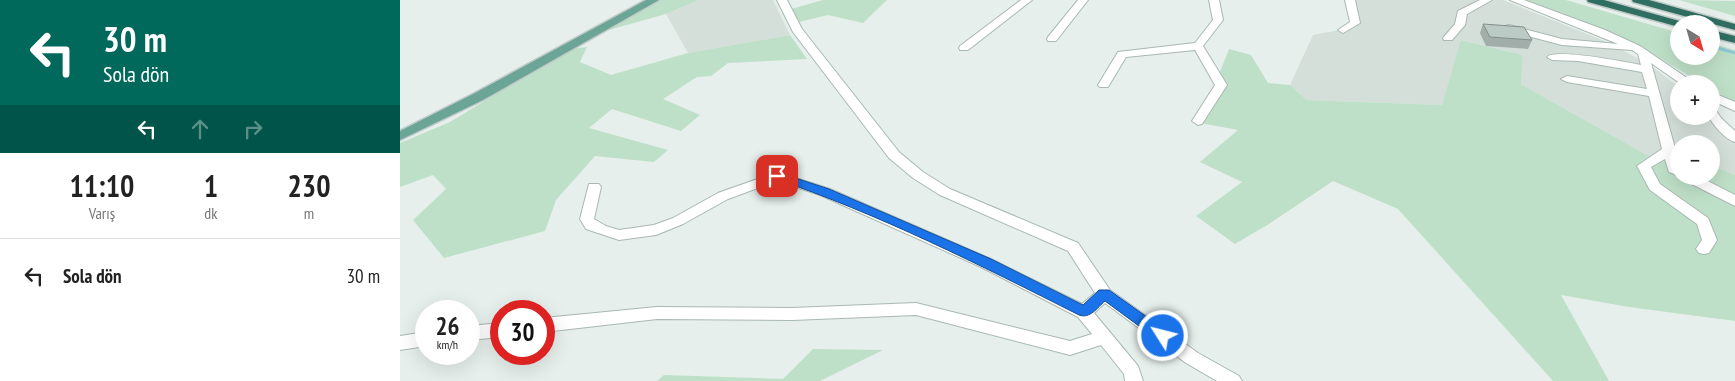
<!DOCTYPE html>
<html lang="tr">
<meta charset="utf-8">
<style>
:root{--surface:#fff;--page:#f2f2f2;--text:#222;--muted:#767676;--line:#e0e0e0}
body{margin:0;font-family:"PT Sans Narrow",sans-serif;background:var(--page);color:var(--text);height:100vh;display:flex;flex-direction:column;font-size:19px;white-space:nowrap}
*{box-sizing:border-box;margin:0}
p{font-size:16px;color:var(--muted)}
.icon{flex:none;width:28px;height:28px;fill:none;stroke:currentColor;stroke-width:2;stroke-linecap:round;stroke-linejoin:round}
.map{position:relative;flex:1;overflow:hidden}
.drawer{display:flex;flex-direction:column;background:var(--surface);width:400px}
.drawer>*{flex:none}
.top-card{background:#00695c;color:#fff;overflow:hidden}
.needle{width:32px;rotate:143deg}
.controls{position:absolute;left:1270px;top:15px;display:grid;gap:10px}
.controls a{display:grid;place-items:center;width:50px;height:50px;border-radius:50%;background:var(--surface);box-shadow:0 5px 20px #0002;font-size:25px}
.speed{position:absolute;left:15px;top:300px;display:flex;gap:10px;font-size:25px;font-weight:700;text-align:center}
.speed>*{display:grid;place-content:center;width:65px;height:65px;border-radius:50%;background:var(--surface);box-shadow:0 5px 20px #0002;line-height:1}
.speed small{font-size:12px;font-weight:400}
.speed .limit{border:8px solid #d22;background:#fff;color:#111}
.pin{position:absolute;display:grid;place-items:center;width:42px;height:42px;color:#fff;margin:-21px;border-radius:10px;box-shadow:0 2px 8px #0006}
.me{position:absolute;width:55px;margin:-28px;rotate:306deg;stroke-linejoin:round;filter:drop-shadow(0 0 4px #0008)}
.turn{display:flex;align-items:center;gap:18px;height:105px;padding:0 20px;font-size:22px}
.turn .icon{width:65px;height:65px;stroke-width:2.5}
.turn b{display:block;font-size:35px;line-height:42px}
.lanes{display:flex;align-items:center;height:48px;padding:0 20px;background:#0003;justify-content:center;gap:25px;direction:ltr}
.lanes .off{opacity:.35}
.eta{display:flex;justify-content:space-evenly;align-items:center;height:85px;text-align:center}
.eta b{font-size:30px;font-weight:700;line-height:35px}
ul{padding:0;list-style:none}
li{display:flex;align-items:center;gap:15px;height:75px;padding:0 20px;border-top:1px solid var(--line)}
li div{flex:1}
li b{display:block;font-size:19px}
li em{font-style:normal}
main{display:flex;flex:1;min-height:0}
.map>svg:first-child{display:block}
.built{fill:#d4dfda}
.green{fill:#bfe0c8}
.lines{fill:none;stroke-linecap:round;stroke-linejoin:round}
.stream{stroke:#8ec9d4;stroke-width:3}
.minor-casing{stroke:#a8b8b2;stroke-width:2}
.major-casing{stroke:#c2cac8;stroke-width:3}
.highway-casing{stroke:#c2cac8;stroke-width:3}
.minor{fill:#fff;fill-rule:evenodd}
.major{fill:#6aa596;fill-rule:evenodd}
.highway{fill:#2f6f62;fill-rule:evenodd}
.wall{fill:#a1aea9}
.building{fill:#bbcac4;stroke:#838d89}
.route{fill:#1a73e8;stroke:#114b97}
</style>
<main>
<section class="drawer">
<div class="top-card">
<div class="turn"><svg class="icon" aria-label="left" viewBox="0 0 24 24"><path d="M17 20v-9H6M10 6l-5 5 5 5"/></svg><div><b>30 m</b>Sola dön</div></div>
<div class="lanes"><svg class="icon" aria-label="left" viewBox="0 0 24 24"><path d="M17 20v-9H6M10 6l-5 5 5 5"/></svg><svg class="icon off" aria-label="ahead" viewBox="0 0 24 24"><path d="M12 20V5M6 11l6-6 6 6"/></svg><svg class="icon off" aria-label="right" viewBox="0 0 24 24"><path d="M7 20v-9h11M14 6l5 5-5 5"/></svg></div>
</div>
<div class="eta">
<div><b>11:10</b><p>Varış</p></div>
<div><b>1</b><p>dk</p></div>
<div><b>230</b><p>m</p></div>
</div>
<ul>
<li><svg class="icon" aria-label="left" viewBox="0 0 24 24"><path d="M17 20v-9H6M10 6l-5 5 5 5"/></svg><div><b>Sola dön</b></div><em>30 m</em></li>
</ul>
</section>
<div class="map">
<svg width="1335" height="381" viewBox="0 0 1335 381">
<rect width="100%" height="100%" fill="#e6efeb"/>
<!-- built -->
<g class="built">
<path d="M299,0H373L390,35L288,53L266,14Z"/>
<path d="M953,0H1103L1207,42L1250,65L1279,87V116H1311V112L1335,131V175L1311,165V144H1279V152L1271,149L1260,160L1247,155L1121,84L1123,55L1062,40L1043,105L907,100L890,85L913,35L956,27Z"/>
</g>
<!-- green -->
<g class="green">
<path d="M261,0H299L266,14L198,33Z"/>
<path d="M423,0H487L463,23L428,15L399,22L391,9Z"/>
<path d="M1118,0H1166L1279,33V56H1311V43L1335,50V103L1311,89V84H1303L1239,46L1179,20Z"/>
<path d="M1279,0L1335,1V16Z"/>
<path d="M390,35L407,59L328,63L311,76L297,77L263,99L300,115L281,131L212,109L189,128L268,150L254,162L195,156L156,200L145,231L44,258L13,220L46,189L33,175L0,187V143L50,122L170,49L187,47L180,62L211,75L288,53Z"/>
<path d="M1061,40L1123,55L1121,84L1247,155L1259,160L1271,149L1279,152V176H1311V165L1335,175V321L1229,307L1161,295L1209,381H1153L998,209L933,181L869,224L835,244L796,216L842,182L800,162L838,130L800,123L829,49L851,55L868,83L890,85L907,100L1042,105Z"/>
<path d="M413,349L483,350L420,381H257L264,375L383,379Z"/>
</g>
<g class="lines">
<!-- stream -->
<g class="stream">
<path d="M1275,35L1279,36"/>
<path d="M1311,46L1335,53"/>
</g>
<!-- minor casing -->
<g class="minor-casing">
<g id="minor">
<path d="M377,0H387L402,29L499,152L523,172L550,189L678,243L710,290L798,353L839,376L842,381H817L786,363L705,303L694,313L738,366L743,381H725L724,374L701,345L670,355L516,315L392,320L257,319L144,332V318L257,307L392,308L516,303L670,341L692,334L678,317L581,267L420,195L377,181L328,199L283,224L256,235L219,240L186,229L180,219L189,184H199L201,187L194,219L206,226L219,230L254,225L273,218L318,193L377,172L430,189L591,259L682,304L695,293L668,251L540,195L513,178L489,158L393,32Z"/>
<path d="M621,0H632L568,50H560L559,48L560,46Z"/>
<path d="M678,0H688L656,41H648L647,39L648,37Z"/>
<path d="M809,0H819L823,20L803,46L827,85L802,124L798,125L792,121L815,85L795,50L726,57L708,87H700L698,85L718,52L795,43L813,20Z"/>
<path d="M945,0H955L960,23L943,33L938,30L950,22Z"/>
<path d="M1080,0H1092L1067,14L1065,25L1052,40H1044L1043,38L1055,24L1058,11Z"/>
<path d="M1110,0H1124L1205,30L1240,46L1293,82L1295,84H1281L1251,63L1279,162V176L1269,172L1265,159L1251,167L1260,184L1308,218L1317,240L1309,253L1304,254L1299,253L1296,249L1302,240L1297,224L1250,190L1237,166L1262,149L1249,96L1167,82L1161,79L1167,76L1247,89L1242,72L1178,61L1152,60L1147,57C1156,48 1225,62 1241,65L1238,54L1232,50L1162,45L1105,30L1104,28L1105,26L1109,25L1162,39L1218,44Z"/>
<path d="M1311,92L1335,102V111L1311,100Z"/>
<path d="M1311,108L1315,109L1321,118L1335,131V142C1324,139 1314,125 1308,116H1311Z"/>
<path d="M1280,176H1298L1335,195V206L1282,179Z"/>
<path d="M101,323V337L69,340V326Z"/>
<path d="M26,332V346L0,350V336Z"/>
</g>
</g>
<!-- major casing -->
<g class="major-casing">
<path id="major" d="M246,0H259L83,100L0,140V131L73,94Z"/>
</g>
<!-- highway casing -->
<g class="highway-casing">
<g id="highway">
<path d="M1187,0H1204L1283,22L1284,24H1279V27L1188,2Z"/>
<path d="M1232,0H1249L1335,24V30L1233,2Z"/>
<path d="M1311,30L1335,36V43L1311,37Z"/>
</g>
</g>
<!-- minor -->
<use href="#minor" class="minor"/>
<!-- major -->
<use href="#major" class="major"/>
<!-- highway -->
<use href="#highway" class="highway"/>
</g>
<!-- wall -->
<path class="wall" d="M1083,24L1132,40L1128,49L1086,46L1080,33Z"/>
<!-- building -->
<path class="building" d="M1083,24L1124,27L1132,40L1090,37Z"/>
<!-- route -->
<path class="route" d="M377,172L429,189L591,259L683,305L699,290H709L768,332L770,336L768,340L763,342L758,340L705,301C697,308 690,319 679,315C580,265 479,214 373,178L371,176L373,173Z"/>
</svg>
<div class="controls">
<a><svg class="needle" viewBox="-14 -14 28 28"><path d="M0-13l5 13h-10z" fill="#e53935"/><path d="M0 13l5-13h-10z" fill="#767676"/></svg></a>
<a>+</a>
<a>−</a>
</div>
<div class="speed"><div>26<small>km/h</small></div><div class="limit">30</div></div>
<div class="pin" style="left:377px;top:176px;background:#d93025"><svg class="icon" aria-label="arrive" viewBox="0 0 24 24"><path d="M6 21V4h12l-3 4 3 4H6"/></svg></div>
<svg class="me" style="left:763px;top:336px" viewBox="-20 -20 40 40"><circle r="17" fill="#1a73e8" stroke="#fff" stroke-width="3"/><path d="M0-11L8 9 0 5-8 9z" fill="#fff"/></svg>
</div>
</main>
